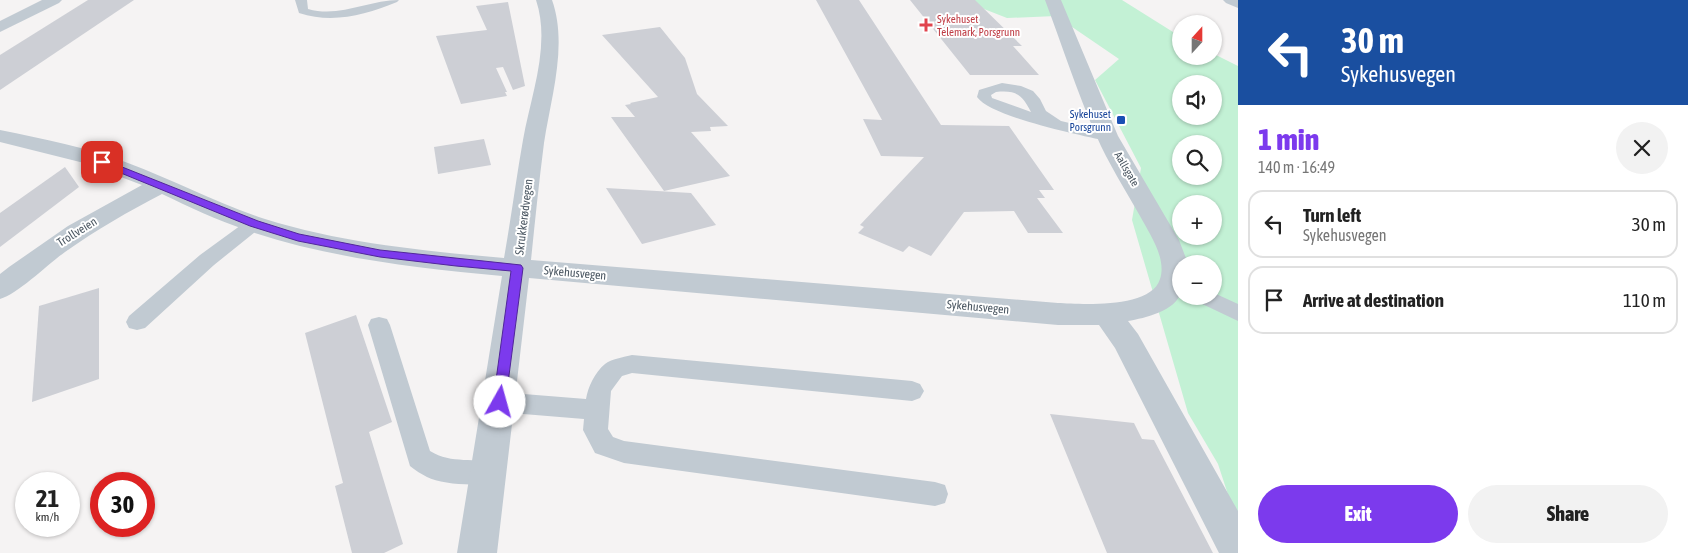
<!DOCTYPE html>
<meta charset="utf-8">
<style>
:root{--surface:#fff;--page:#f2f2f2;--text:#222;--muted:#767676;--line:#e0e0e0;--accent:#7c3aed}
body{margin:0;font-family:"Asap Condensed",sans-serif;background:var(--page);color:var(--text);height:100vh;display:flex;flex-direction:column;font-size:19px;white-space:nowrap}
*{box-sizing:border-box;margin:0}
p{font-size:16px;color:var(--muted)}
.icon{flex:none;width:28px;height:28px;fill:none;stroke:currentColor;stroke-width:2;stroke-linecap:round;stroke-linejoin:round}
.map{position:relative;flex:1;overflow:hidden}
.side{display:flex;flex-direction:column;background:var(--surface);width:450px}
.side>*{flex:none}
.guide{background:#1a4fa0;color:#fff;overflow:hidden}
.needle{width:32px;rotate:21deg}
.fabs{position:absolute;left:1172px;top:15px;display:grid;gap:10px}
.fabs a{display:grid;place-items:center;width:50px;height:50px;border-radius:50%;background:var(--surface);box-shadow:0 1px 4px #0004;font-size:25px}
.speed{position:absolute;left:15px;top:472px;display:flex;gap:10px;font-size:25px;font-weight:700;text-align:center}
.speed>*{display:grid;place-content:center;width:65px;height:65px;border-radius:50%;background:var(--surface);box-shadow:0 1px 4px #0004;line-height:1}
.speed small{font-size:12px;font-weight:400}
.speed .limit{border:8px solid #d22;background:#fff;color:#111}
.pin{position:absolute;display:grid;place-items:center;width:42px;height:42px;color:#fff;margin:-21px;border-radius:10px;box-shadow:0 2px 8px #0006}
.me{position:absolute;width:55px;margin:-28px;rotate:7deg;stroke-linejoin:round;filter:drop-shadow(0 0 4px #0008)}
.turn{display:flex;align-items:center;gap:18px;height:105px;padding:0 20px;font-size:22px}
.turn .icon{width:65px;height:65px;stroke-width:2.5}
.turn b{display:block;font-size:35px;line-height:42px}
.round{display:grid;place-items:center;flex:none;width:52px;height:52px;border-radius:26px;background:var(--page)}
.summary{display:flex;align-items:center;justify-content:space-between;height:85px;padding:0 20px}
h1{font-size:30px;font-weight:800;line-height:38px;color:var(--accent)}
.action{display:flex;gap:10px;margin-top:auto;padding:10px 20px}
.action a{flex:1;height:58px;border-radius:30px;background:var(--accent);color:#fff;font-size:20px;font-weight:800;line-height:58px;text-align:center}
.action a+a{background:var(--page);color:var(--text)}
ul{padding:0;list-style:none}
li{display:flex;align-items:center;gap:15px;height:68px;margin:0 10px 8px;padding:0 10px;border:2px solid var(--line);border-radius:15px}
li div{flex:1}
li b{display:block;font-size:19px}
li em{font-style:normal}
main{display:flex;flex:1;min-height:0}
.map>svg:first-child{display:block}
.green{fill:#c3f1d5;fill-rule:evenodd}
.building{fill:#cdcfd5}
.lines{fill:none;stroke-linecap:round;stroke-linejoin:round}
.lane{fill:#c1cad2;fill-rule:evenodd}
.street{fill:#c1cad2;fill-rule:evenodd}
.route{fill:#7c3aed;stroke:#51269a}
.health-dot{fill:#e0444e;stroke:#fff;stroke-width:2}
.transit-dot{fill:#1a4fb4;stroke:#fff;stroke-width:2}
.labels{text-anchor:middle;stroke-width:4;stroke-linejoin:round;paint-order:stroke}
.far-health-label{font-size:11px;fill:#be3a42;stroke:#fff;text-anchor:start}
.far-transit-label{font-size:11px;fill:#164399;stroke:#fff;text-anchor:end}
.far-street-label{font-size:11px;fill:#4a5661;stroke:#fff}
.street-label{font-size:12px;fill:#4a5661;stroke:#fff}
</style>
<main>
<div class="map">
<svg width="1238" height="553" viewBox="0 0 1238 553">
<rect width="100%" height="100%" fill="#f5f3f3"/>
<!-- green -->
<path class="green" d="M961,0H1122L1181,37V56H1214V54L1238,66V525L1218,464L1188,413L1132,220L1141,168L1095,80L1119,59L1056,16L1007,18ZM1181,84H1214V116H1181ZM1181,144H1214V176H1181ZM1181,204H1214V236H1181ZM1181,264H1214V296H1181Z"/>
<!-- building -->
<g class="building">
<path d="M88,0H134L0,90V55Z"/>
<path d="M816,0H859L941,125L1009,126L1054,190H1039L1045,198H1037L1063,233H1028L1014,211L964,212L931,256L909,246L903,252L858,233L864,227L860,225L924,157L881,156L863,119L882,120Z"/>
<path d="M910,0H975L1022,46H1013L1039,75H970Z"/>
<path d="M508,2L525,86L513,90L503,67L496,68L507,92H505L507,96L461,104L436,36L487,30L476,6Z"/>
<path d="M660,27L685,58L697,94L728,126L710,127L711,131L691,132L730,176L664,191L611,117H635L625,105L631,104L630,103L658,97L602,35Z"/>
<path d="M484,139L491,165L438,174L434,147Z"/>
<path d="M65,167L79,187L0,247V213Z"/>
<path d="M606,188L691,193L716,225L642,244Z"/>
<path d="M99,288V379L32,402L39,306Z"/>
<path d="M356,315L392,422L369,432L403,544L384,553H352L335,486L343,483L305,333Z"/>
<path d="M1050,414L1134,423L1142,439L1154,440L1213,553H1107Z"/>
</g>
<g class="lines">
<!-- lane -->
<g class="lane">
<path d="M295,0H307L308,9C340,18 368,0 399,0L397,2C365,15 333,24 299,13Z"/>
<path d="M1002,83L1021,86L1033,91L1040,99L1046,111L1061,121L1112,133L1115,136L1112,139L1107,141C1080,135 991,117 977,97L979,90ZM996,92C1017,90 1022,95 1031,112L992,98L991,95Z"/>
<path d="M254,218L260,220L263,224L260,228L214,265L145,328L137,330L129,328L126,322L129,316L200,255L248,220Z"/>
<path d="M1214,293L1238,304V321L1196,301L1193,296H1214Z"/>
<path d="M379,317L387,319L390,325L430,451C452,465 475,456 498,465L502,473L498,481C482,487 443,485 427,477C421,474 415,470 410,466L368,325L371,319Z"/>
<path d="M632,355L912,381L920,384L924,391L920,398L912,401L632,373L622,376L611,391L608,429L613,437L624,441L935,482L945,485L948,494L945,503L935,506L624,463L595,453L583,430L584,419L500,412L492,409L488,402L492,395L500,392L586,399C588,387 595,372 605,364C611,359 624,357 632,355Z"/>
</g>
<!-- street -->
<g class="street">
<path d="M42,0H62L59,3L0,32V21Z"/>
<path d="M536,0H552C568,45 551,97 544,143C539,182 535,221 531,260L1058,303C1081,304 1151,309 1160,279C1167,258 1149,233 1140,216C1125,189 1108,163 1096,135C1077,92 1062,45 1045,0H1061L1118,136L1179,240L1187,261V264H1181C1181,272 1183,284 1181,292C1176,311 1145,318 1128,321L1138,334L1238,511V553H1219L1115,348L1099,325H1058L529,278L497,553H457L502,276C416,268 328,258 246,230C217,220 189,207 162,194C129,211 96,230 65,252C48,264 18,294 0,299V274L9,267L68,226L142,185L84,163L0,142V130C43,139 87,147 128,163C174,180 218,204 265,219C342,243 424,251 504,258C511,219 516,179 523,140C531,95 551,45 536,0Z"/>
<path d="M1223,0H1238V8L1226,3Z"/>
</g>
</g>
<!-- route -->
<path class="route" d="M102,159L258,221L299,234L380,250L521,265L523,268L505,406L500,408L495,406L493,402L511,271L456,266L380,257L298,241L250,226L99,164L98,162Z"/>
<!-- markers -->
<path class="health-dot" d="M923.5 17.5h5v5h5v5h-5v5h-5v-5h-5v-5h5z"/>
<rect class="transit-dot" x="1116" y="115" width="10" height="10" rx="2.5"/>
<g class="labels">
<!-- far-health labels -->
<g class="far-health-label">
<text x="937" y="23">Sykehuset<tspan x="937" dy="13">Telemark, Porsgrunn</tspan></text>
</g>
<!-- far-transit labels -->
<g class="far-transit-label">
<text x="1111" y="118">Sykehuset<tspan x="1111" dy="13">Porsgrunn</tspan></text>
</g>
<!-- far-street labels -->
<g class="far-street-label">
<text transform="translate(1127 169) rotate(60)" y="4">Aallsgate</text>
</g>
<!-- street labels -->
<g class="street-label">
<text transform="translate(524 217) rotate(-83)" y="4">Skrukkerødvegen</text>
<text transform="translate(77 232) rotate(-32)" y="4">Trollveien</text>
<text transform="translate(575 273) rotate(5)" y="4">Sykehusvegen</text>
<text transform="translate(978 307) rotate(5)" y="4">Sykehusvegen</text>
</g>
</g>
</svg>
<div class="fabs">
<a><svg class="needle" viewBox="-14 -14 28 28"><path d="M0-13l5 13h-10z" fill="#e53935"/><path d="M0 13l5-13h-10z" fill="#767676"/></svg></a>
<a><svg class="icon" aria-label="sound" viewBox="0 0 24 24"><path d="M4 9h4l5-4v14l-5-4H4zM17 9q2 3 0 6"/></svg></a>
<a><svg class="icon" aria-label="search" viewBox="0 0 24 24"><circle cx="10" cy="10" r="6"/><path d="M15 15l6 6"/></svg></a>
<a>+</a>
<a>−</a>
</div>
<div class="speed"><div>21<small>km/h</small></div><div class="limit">30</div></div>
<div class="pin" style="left:102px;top:162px;background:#d93025"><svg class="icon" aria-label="arrive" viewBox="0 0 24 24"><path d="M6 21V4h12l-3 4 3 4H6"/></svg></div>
<svg class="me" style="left:500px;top:402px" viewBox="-20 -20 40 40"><circle r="19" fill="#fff"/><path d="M0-13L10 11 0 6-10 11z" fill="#7c3aed"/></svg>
</div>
<section class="side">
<div class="guide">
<div class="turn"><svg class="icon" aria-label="left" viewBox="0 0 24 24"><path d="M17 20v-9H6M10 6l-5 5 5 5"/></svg><div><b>30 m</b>Sykehusvegen</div></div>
</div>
<div class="summary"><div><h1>1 min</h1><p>140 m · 16:49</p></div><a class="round"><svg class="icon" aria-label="close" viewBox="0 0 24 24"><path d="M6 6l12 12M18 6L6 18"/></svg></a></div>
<ul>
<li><svg class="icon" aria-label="left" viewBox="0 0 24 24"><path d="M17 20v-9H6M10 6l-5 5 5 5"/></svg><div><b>Turn left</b><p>Sykehusvegen</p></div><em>30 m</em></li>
<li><svg class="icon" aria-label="arrive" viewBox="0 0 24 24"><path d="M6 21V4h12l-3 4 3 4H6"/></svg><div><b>Arrive at destination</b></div><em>110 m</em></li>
</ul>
<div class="action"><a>Exit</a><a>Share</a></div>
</section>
</main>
